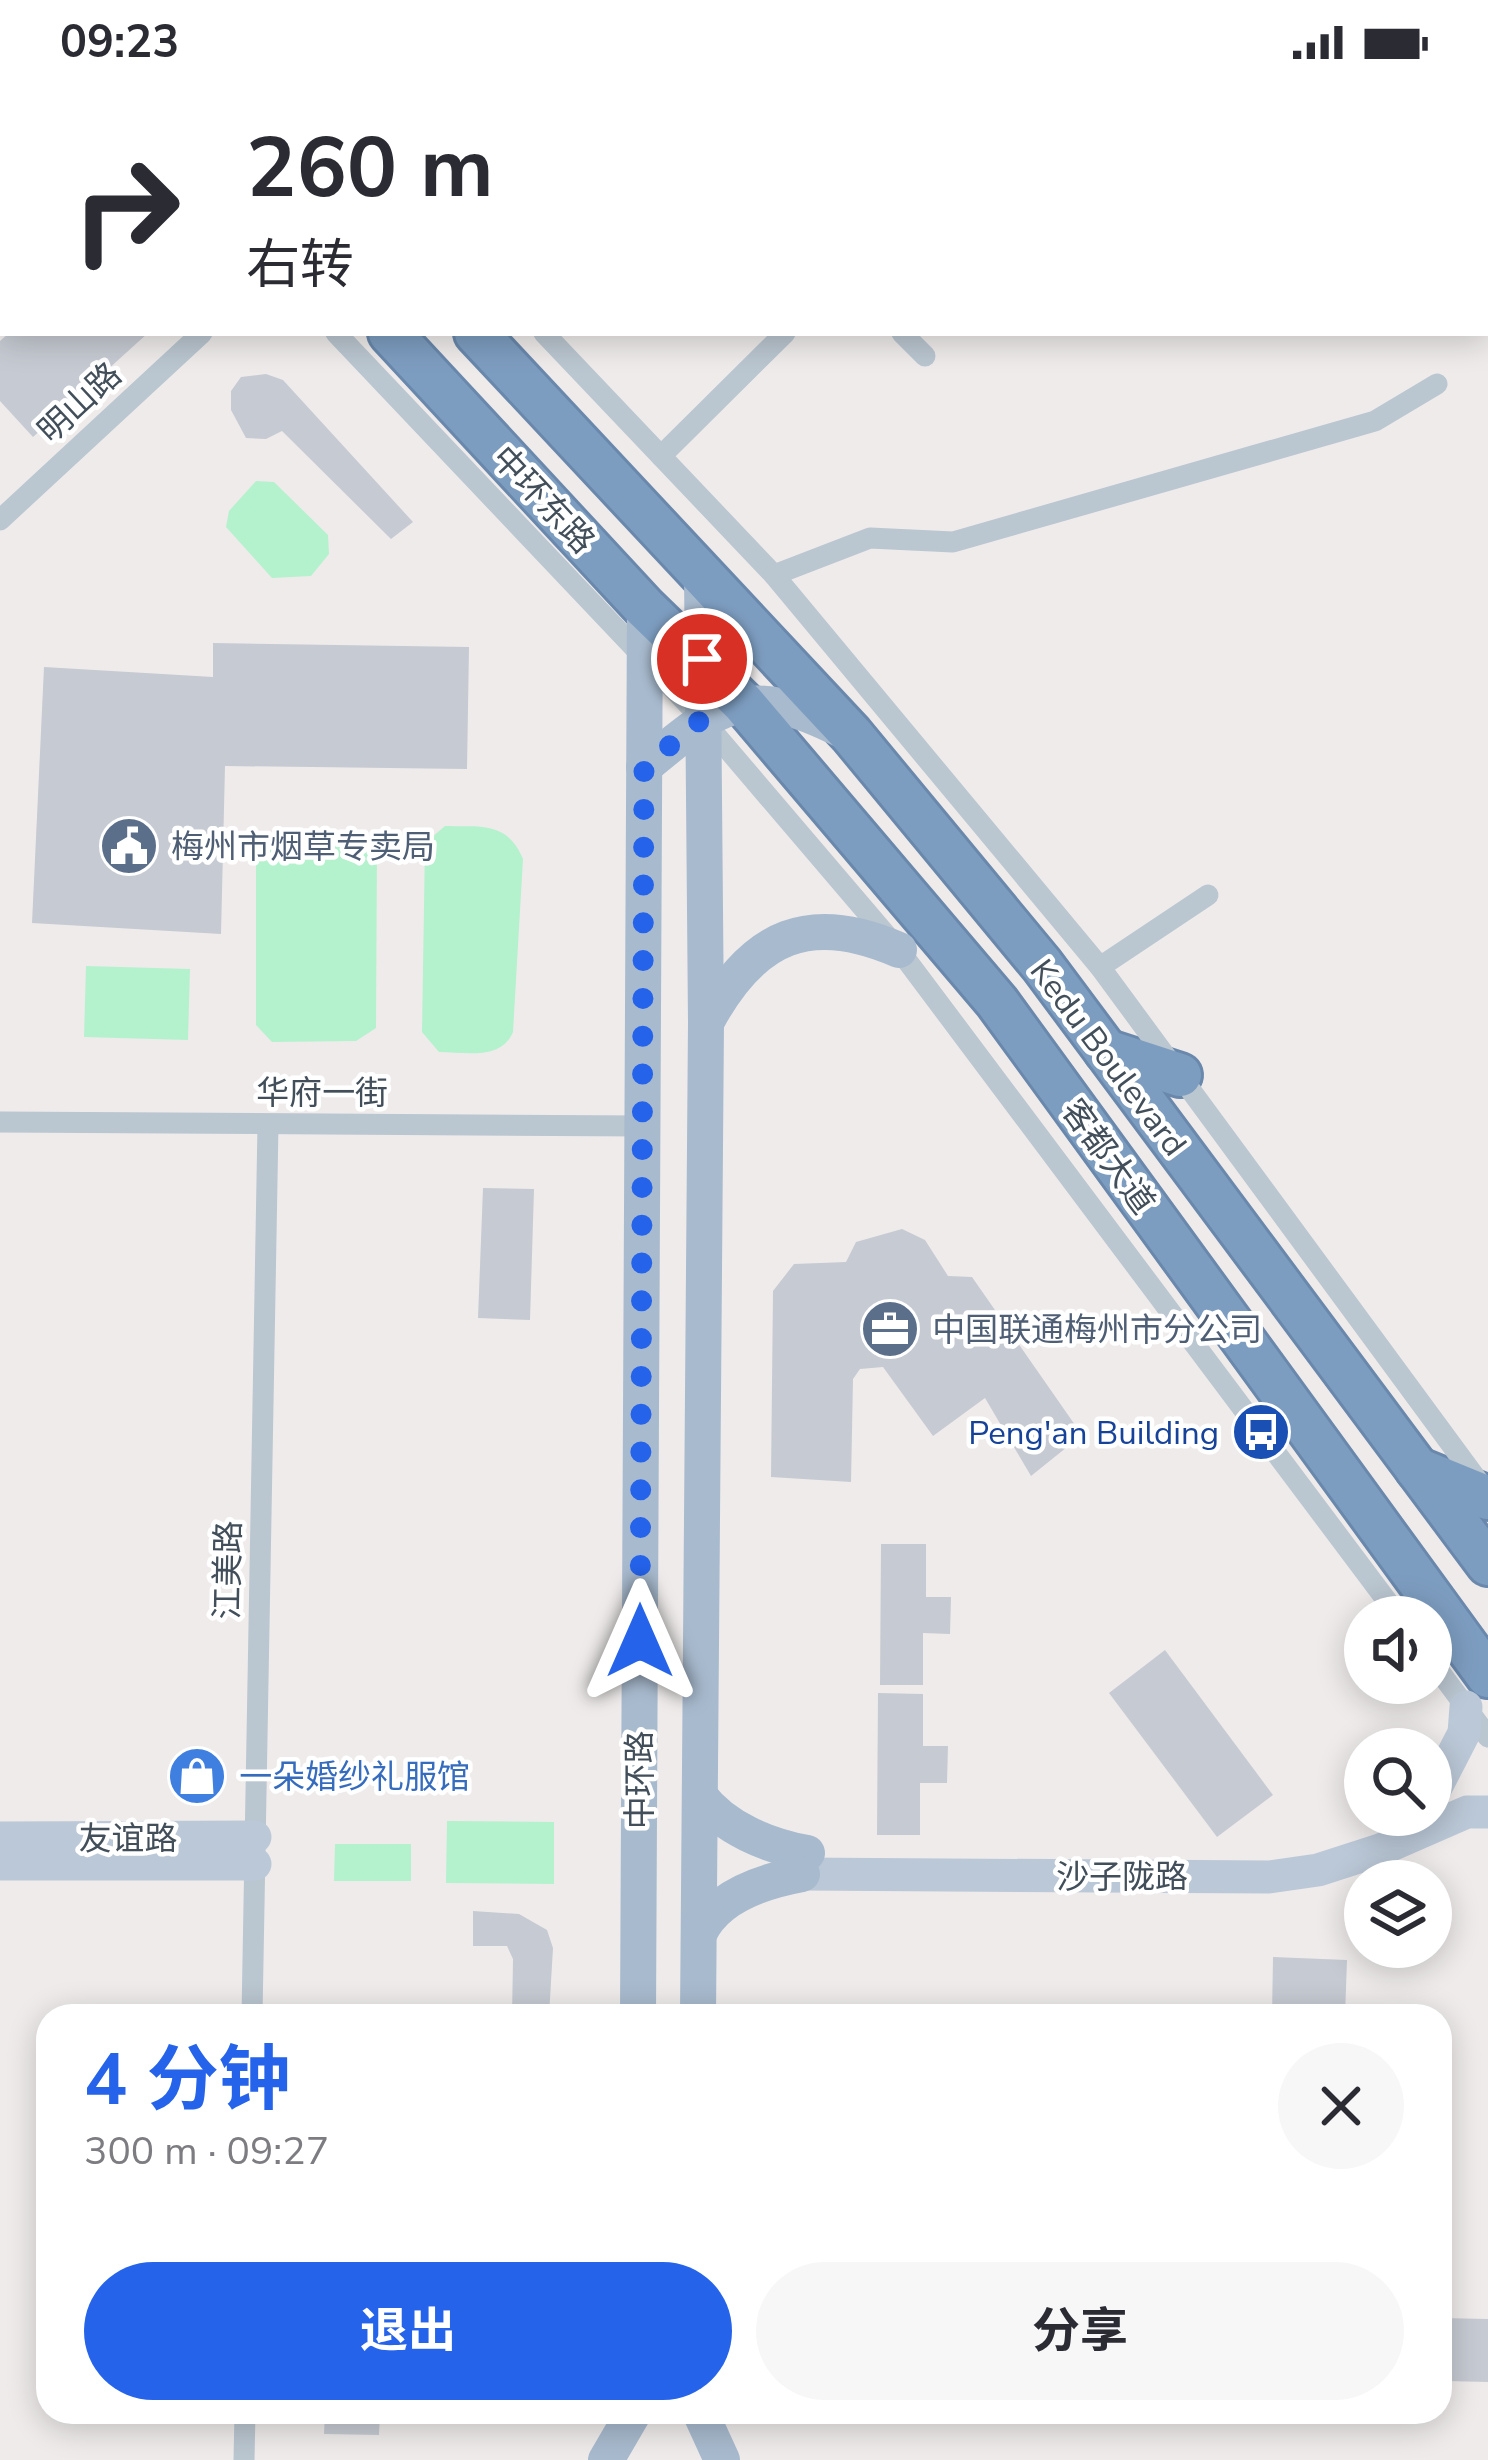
<!DOCTYPE html>
<html lang="zh">
<meta charset="utf-8">
<style>
:root{--surface:#fff;--page:#f7f7f7;--text:#2b2b33;--muted:#7c7c81;--accent:#2563eb}
body{margin:0;font-family:"Nunito Sans","Noto Sans SC",sans-serif;background:var(--page);color:var(--text);height:100vh;display:flex;flex-direction:column;font-size:45px;white-space:nowrap}
*{box-sizing:border-box;margin:0}
p{font-size:39px;color:var(--muted)}
.icon{flex:none;width:66px;height:66px;fill:none;stroke:currentColor;stroke-width:2;stroke-linecap:round;stroke-linejoin:round}
.map{position:relative;flex:1;overflow:hidden}
.details{position:absolute;left:36px;top:1920px;width:1416px;height:420px;display:flex;flex-direction:column;background:var(--surface);border-radius:36px;box-shadow:0 6px 30px #0003}
.details>*{flex:none}
.hud{position:absolute;left:0px;top:0px;width:1488px;height:252px;box-shadow:0 6px 30px #0003;background:#fff;color:var(--text);overflow:hidden}
.fabs{position:absolute;left:1344px;top:1512px;display:grid;gap:24px}
.fabs a{display:grid;place-items:center;width:108px;height:108px;border-radius:50%;background:var(--surface);box-shadow:0 6px 30px #0003;font-size:60px}
.pin{position:absolute;display:grid;place-items:center;width:102px;height:102px;color:#fff;margin:-51px;border:6px solid #fff;border-radius:50%;box-shadow:0 3px 12px #0007}
.me{position:absolute;width:132px;margin:-66px;rotate:0deg;stroke-linejoin:round;filter:drop-shadow(0 0 9px #0008)}
.turn{display:flex;align-items:center;gap:42px;height:252px;padding:0 48px;font-size:54px}
.turn .icon{width:156px;height:156px;stroke-width:2.5}
.turn b{display:block;font-size:84px;line-height:102px}
.round{display:grid;place-items:center;flex:none;width:126px;height:126px;border-radius:63px;background:var(--page)}
.headline{display:flex;align-items:center;justify-content:space-between;height:204px;padding:0 48px}
h1{font-size:72px;font-weight:700;line-height:90px;color:var(--accent)}
.button{display:flex;gap:24px;margin-top:auto;padding:24px 48px}
.button a{flex:1;height:138px;border-radius:72px;background:var(--accent);color:#fff;font-size:48px;font-weight:700;line-height:138px;text-align:center}
.button a+a{background:var(--page);color:var(--text)}
.status{display:flex;justify-content:space-between;align-items:center;height:84px;padding:0 60px;background:var(--surface);direction:ltr}
.status svg{height:33px;fill:currentColor}
.map>svg:first-child{display:block}
.green{fill:#b3f2cd}
.building{fill:#c6cad2}
.lines{fill:none;stroke-linecap:round;stroke-linejoin:round}
.highway-casing{stroke:#6988ac;stroke-width:48}
.street{stroke:#bac6d0;stroke-width:21}
.secondary{stroke:#bbc8d7;stroke-width:33}
.primary{stroke:#a8bace;stroke-width:36}
.highway{stroke:#7d9dc0;stroke-width:42}
.route{stroke:#2563eb;stroke-width:21;stroke-dasharray:0 37.8}
.labels{text-anchor:middle;stroke-width:9;stroke-linejoin:round;paint-order:stroke}
.street-label{font-size:33px;fill:#424f5a;stroke:#fff}
.service-label{font-size:33px;fill:#4e5e75;stroke:#fff;text-anchor:start}
.transit-label{font-size:33px;fill:#164399;stroke:#fff;text-anchor:end}
.shop-label{font-size:33px;fill:#366cbe;stroke:#fff;text-anchor:start}
</style>
<div class="status"><b>09:23</b><svg viewBox="0 0 49 12"><path d="M0 12V9h3v3zM5 12V6h3v6zM10 12V3h3v9zM15 12V0h3v12zM26 1h20v11H26zM47 4h2v5h-2z"/></svg></div>
<div class="map">
<svg width="1488" height="2376" viewBox="0 0 1488 2376">
<rect width="100%" height="100%" fill="#efebeb"/>
<!-- green -->
<g class="green">
<path d="M256,397L274,398L328,451L329,470L311,492L272,494L226,443L229,427Z"/>
<path d="M445,742C481,743 507,737 523,775L513,948C501,977 465,968 439,968L422,948L425,759Z"/>
<path d="M362,748L377,761L376,944L356,957L272,958L256,941V763L273,750Z"/>
<path d="M86,882L190,885L188,956L84,953Z"/>
<path d="M447,1737L554,1738V1800L446,1799Z"/>
<path d="M335,1760H411V1797H334Z"/>
</g>
<!-- building -->
<g class="building">
<path d="M9,249H148L33,353L0,317V257Z"/>
<path d="M266,290L283,296L413,438L391,455L282,347L266,355L246,354L231,326V307L241,293Z"/>
<path d="M213,559L469,563L467,685L225,682L221,850L32,839L44,583L213,593Z"/>
<path d="M483,1104L534,1105L530,1236L478,1234Z"/>
<path d="M902,1145L925,1156L948,1192L972,1193L1082,1351L1031,1392L985,1314L933,1352L883,1283L860,1285L853,1295L851,1398L771,1393L773,1207L794,1180L846,1178L856,1158Z"/>
<path d="M881,1460H926V1513H951L950,1550L923,1549V1601H880Z"/>
<path d="M1165,1566L1273,1711L1217,1753L1109,1609Z"/>
<path d="M878,1609L923,1610V1662H948L947,1699H920V1751H877Z"/>
<path d="M473,1827L519,1830L547,1846L553,1864L549,1932H512L513,1875L507,1862H473Z"/>
<path d="M1273,1873L1347,1876L1345,1932H1272Z"/>
<path d="M1440,2234L1488,2235V2298L1446,2297V2317H1440Z"/>
<path d="M325,2328H380L379,2351L324,2350Z"/>
</g>
<g class="lines">
<!-- highway casing -->
<g class="highway-casing">
<g id="highway">
<path d="M152,0L155,3"/>
<path d="M240,0L243,3"/>
<path d="M390,249L645,524L743,619L997,918L1488,1592"/>
<path d="M476,249L851,650L1042,881L1488,1480"/>
<path d="M1106,967L1180,991"/>
<path d="M1417,1385L1488,1414"/>
</g>
</g>
<!-- street -->
<g class="street">
<path d="M98,0L101,3"/>
<path d="M307,0L310,3"/>
<path d="M336,249L702,635L899,866L1399,1533"/>
<path d="M544,249L774,491L1100,883L1484,1405"/>
<path d="M902,249L925,272"/>
<path d="M661,372L785,249"/>
<path d="M0,436L202,249"/>
<path d="M774,491L870,454L953,458L1375,337L1437,300"/>
<path d="M1100,883L1208,811"/>
<path d="M0,1038L643,1042"/>
<path d="M1431,1576L1488,1653"/>
<path d="M252,1932L268,1041"/>
<path d="M244,2376L245,2328"/>
</g>
<!-- secondary -->
<g class="secondary">
<path d="M1431,1713L1464,1649L1466,1623"/>
<path d="M0,1754L255,1753"/>
<path d="M0,1780H255"/>
<path d="M802,1790L1269,1793L1318,1786L1380,1766L1467,1728H1488"/>
</g>
<!-- primary -->
<g class="primary">
<path d="M644,683C722,618 746,598 842,646"/>
<path d="M708,935C754,851 810,827 899,866"/>
<path d="M700,1712C724,1744 768,1762 807,1769"/>
<path d="M699,1850C716,1812 764,1797 802,1790"/>
<path d="M638,1932L645,524"/>
<path d="M698,1932L706,938L702,488"/>
<path d="M700,2328L722,2376"/>
<path d="M606,2376L634,2328"/>
</g>
<!-- highway -->
<use href="#highway" class="highway"/>
</g>
<g class="lines">
<!-- route -->
<path class="route" d="M640,1557L644,683L702,635V575"/>
</g>
<!-- icons -->
<defs>
<g id="civic-disc" transform="scale(3)"><circle r="9.5" fill="#5c6f8a" stroke="#fff"/><path d="M-.6-6.5H3V-4.5H.6V-3L4-1V1h2V6H-6V1h2V-1L-.6-3ZM-1.2 2.5V6h2.4V2.5Z" fill="#fff"/></g>
<g id="office-disc" transform="scale(3)"><circle r="9.5" fill="#5c6f8a" stroke="#fff"/><path d="M-6-3h4V-5.5h4V-3h4V5H-6ZM-1-4.5V-3h2v-1.5ZM-6 0V1H6V0Z" fill="#fff"/></g>
<g id="bus-disc" transform="scale(3)"><circle r="9.5" fill="#1a4fb4" stroke="#fff"/><path d="M-5-6H5V4H4V6H2V4H-2V6H-4V4H-5ZM-3.5-4V0h7V-4ZM-3.5 1.2v1.5H-2V1.2ZM2 1.2v1.5H3.5V1.2Z" fill="#fff"/></g>
<g id="shop-disc" transform="scale(3)"><circle r="9.5" fill="#3f7fe0" stroke="#fff"/><path d="M-5-2.5h2.3a2.7 3.5 0 0 1 5.4 0H5L5.5 6h-11ZM-1.5-2.5h3a1.5 2.3 0 0 0-3 0Z" fill="#fff"/></g>
</defs>
<g fill-rule="evenodd">
<use href="#civic-disc" x="129" y="762"/>
<use href="#office-disc" x="890" y="1245"/>
<use href="#bus-disc" x="1261" y="1348"/>
<use href="#shop-disc" x="197" y="1692"/>
</g>
<g class="labels">
<!-- street labels -->
<g class="street-label">
<text transform="translate(79 318) rotate(-43)" y="12">明山路</text>
<text transform="translate(544 415) rotate(47)" y="12">中环东路</text>
<text transform="translate(1109 973) rotate(53)" y="12">Kedu Boulevard</text>
<text x="322" y="1020">华府一街</text>
<text transform="translate(1109 1072) rotate(54)" y="12">客都大道</text>
<text transform="translate(227 1486) rotate(-89)" y="12">江美路</text>
<text transform="translate(639 1696) rotate(-90)" y="12">中环路</text>
<text x="128" y="1766">友谊路</text>
<text x="1122" y="1804">沙子陇路</text>
</g>
<!-- service labels -->
<g class="service-label">
<text x="171" y="774">梅州市烟草专卖局</text>
<text x="932" y="1257">中国联通梅州市分公司</text>
</g>
<!-- transit labels -->
<g class="transit-label">
<text x="1219" y="1360">Peng'an Building</text>
</g>
<!-- shop labels -->
<g class="shop-label">
<text x="239" y="1704">一朵婚纱礼服馆</text>
</g>
</g>
</svg>
<div class="fabs">
<a><svg class="icon" aria-label="sound" viewBox="0 0 24 24"><path d="M4 9h4l5-4v14l-5-4H4zM17 9q2 3 0 6"/></svg></a>
<a><svg class="icon" aria-label="search" viewBox="0 0 24 24"><circle cx="10" cy="10" r="6"/><path d="M15 15l6 6"/></svg></a>
<a><svg class="icon" aria-label="layers" viewBox="0 0 24 24"><path d="M12 4l9 5-9 5-9-5zM3 14l9 5 9-5"/></svg></a>
</div>
<div class="pin" style="left:702px;top:575px;background:#d93025"><svg class="icon" aria-label="arrive" viewBox="0 0 24 24"><path d="M6 21V4h12l-3 4 3 4H6"/></svg></div>
<svg class="me" style="left:640px;top:1557px" viewBox="-20 -20 40 40"><path d="M0-17L14 15 0 8-14 15z" fill="#2563eb" stroke="#fff" stroke-width="4"/></svg>
<div class="hud">
<div class="turn"><svg class="icon" aria-label="right" viewBox="0 0 24 24"><path d="M7 20v-9h11M14 6l5 5-5 5"/></svg><div><b>260 m</b>右转</div></div>
</div>
<section class="details">
<div class="headline"><div><h1>4 分钟</h1><p>300 m · 09:27</p></div><a class="round"><svg class="icon" aria-label="close" viewBox="0 0 24 24"><path d="M6 6l12 12M18 6L6 18"/></svg></a></div>
<div class="button"><a>退出</a><a>分享</a></div>
</section>
</div>
